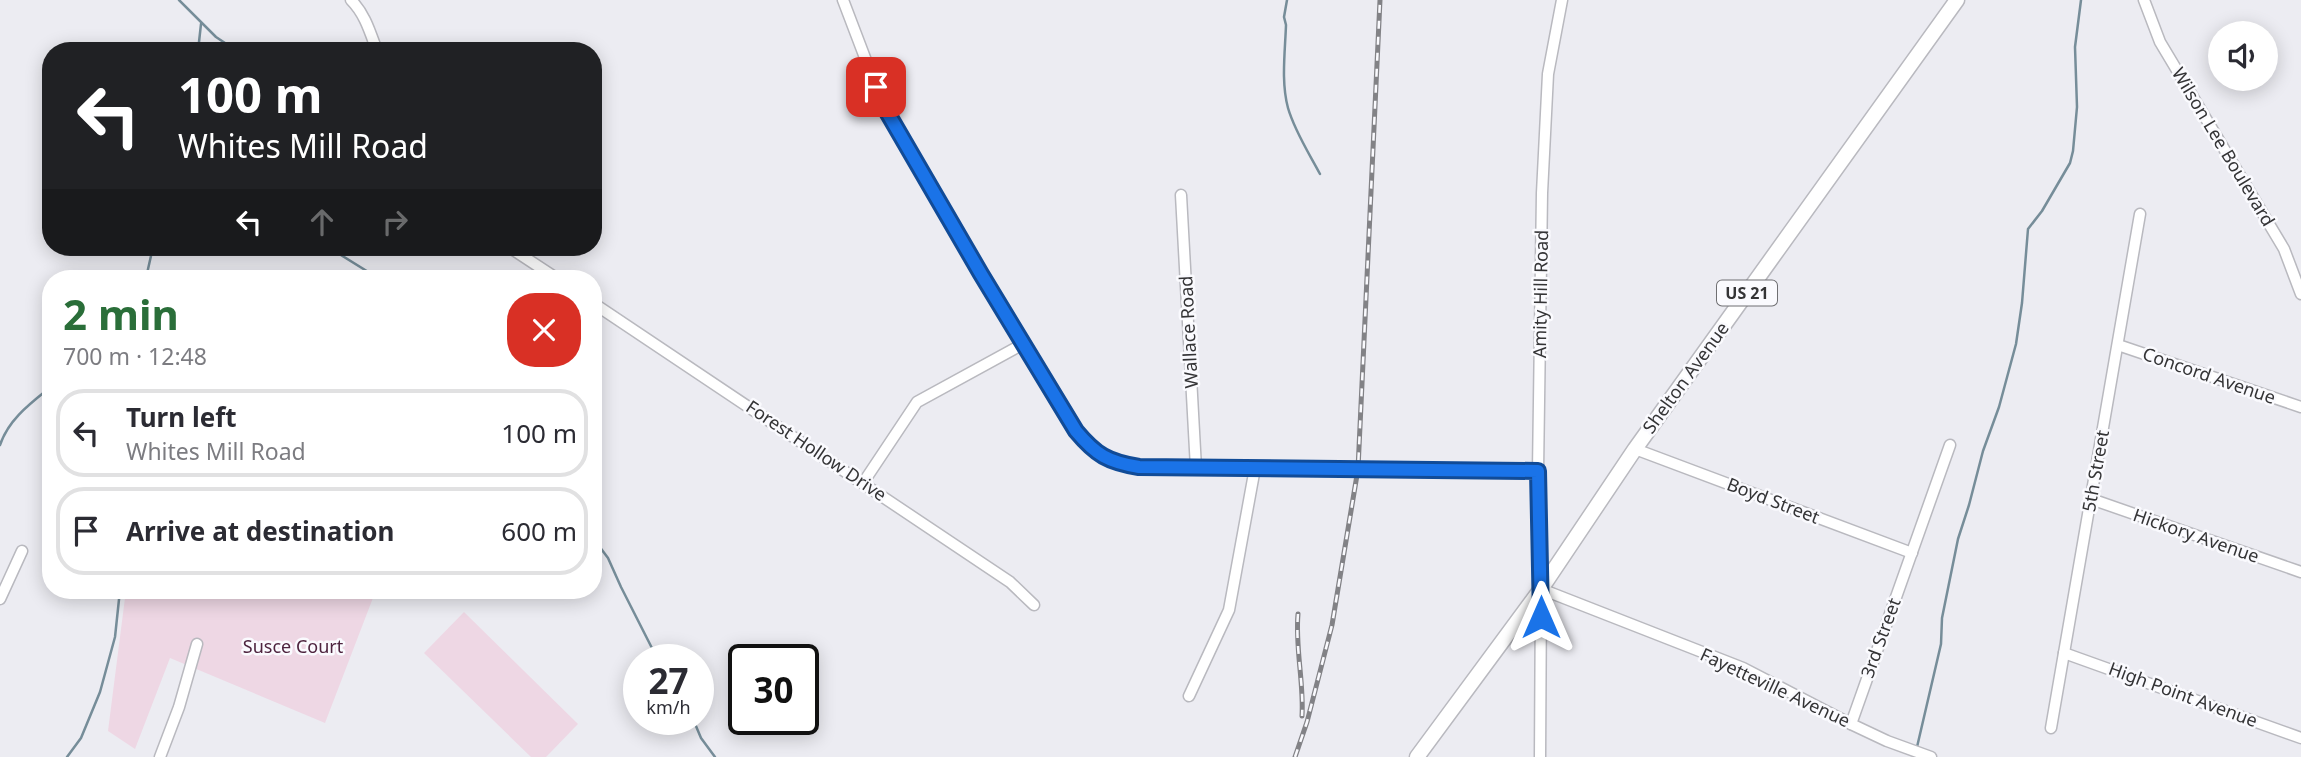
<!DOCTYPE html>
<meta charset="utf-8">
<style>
:root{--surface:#fff;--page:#f2f2f3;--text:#2b2b33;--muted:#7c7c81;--line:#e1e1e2;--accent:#2a6e39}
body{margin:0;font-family:"Noto Sans",sans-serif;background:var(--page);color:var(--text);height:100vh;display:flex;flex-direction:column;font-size:26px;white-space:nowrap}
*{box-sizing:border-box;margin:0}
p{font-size:23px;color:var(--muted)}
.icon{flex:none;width:38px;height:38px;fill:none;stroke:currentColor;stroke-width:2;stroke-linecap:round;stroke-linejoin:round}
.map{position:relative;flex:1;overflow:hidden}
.side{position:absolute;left:42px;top:270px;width:560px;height:329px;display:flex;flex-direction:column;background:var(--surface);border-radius:28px;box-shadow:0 4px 18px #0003}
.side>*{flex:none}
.hud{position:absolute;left:42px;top:42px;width:560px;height:214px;border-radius:28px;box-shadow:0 4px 18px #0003;background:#202124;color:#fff;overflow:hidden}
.controls{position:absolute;left:2208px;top:21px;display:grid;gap:14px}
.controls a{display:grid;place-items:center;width:70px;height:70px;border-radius:50%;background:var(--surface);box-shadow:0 4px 18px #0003;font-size:35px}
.speed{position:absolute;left:623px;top:644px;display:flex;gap:14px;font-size:35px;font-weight:700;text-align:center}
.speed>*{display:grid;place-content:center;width:91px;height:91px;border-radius:50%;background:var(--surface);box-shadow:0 4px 18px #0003;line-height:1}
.speed small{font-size:18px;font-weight:400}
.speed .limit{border:4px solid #111;border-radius:10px;background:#fff;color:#111}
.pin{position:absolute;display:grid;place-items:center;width:60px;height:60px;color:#fff;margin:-30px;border-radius:14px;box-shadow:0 4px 10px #0006}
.me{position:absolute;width:77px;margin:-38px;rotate:0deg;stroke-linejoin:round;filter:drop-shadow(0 0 5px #0008)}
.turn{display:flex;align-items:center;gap:24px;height:147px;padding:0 21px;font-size:32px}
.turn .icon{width:91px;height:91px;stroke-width:2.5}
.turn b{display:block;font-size:49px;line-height:60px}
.lanes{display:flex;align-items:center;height:66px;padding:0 21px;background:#0003;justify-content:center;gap:35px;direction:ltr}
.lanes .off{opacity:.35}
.round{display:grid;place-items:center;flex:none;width:74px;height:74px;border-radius:28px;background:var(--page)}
.overview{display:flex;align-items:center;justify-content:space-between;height:119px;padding:0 21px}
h1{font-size:42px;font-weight:700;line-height:52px;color:var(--accent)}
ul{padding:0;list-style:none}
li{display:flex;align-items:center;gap:21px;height:88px;margin:0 14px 10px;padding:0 7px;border:4px solid var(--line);border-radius:28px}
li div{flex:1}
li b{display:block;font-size:26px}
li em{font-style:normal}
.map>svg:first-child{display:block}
.green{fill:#eed7e4}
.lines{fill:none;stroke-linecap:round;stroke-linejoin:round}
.stream{stroke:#768d99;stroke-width:2.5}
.minor-casing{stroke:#b9b9bf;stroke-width:13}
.major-casing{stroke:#b9b9bf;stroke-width:17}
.minor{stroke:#fff;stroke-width:10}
.major{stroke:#fff;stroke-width:14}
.rail-casing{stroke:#828286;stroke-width:5}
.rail{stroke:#fafafe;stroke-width:2.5;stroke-dasharray:8;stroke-linecap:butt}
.route-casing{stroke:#114b97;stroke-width:18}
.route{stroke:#1a73e8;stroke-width:12}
.labels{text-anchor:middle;stroke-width:5;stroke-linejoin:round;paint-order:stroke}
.shield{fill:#fafafe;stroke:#6f6f72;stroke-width:2}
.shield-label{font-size:16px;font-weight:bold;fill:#343436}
.street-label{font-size:18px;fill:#343436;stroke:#fafafe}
.park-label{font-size:18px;fill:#4e243f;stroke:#fafafe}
</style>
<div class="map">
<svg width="2301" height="757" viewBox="0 0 2301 757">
<rect width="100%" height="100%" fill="#ececf2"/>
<!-- green -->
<g class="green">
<path d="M126,590H376L325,723L170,658L135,749L108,731Z"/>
<path d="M464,612L578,724L546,757H531L424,653Z"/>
</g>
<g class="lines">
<!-- stream -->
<g class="stream">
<path d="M179,0L216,37L237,51"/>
<path d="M1287,0L1284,17L1286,25C1285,53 1281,82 1288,108C1295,132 1309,153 1320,174"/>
<path d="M198,51L201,24"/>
<path d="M328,247L378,278"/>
<path d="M146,278L153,247"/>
<path d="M0,445C8,421 27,406 47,390"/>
<path d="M593,538L608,558L621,587L658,660"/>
<path d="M693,719L701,738L715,757"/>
<path d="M1917,747L1941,644L1942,618L1958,539L1969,505L1983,451L1999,407L2016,344L2022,303L2028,229L2042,211L2070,163L2073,151L2077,107L2075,47L2081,0"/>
<path d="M67,757L81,738L100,692L115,637L120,590"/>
</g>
<!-- minor casing -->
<g class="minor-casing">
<g id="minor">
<path d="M351,0C365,14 370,32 377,51"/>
<path d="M843,0L883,105L981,274L1076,431C1096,455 1108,462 1139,467L1538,471"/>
<path d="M2144,0L2160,42L2284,249L2301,294"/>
<path d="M1181,195L1196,468"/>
<path d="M509,247L556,278"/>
<path d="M593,303L1010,582L1034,605"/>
<path d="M2118,345L2301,407"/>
<path d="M1635,449L1912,553"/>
<path d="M863,483L917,402L1023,344"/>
<path d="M2091,499L2301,572"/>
<path d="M1541,589L1743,668L1851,724L1887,741L1931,757"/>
<path d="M0,599L22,551"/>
<path d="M2064,653L2301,738"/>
<path d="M1189,696L1229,610L1255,468"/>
<path d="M1851,724L1950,445"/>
<path d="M2051,728L2140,214"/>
<path d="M160,757L179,707L197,644"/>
<path d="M1540,757L1541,589L1538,471L1542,193L1548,74L1562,0"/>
</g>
</g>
<!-- major casing -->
<g class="major-casing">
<path id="major" d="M1417,757L1541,589L1635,449L1957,0"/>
</g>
<!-- minor -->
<use href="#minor" class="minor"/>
<!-- major -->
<use href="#major" class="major"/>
<!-- rail casing -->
<g class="rail-casing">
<g id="rail">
<path d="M1298,614C1295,648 1304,682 1302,716"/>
<path d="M1295,757L1307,722L1332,625L1358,469L1380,0"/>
</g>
</g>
<!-- rail -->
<use href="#rail" class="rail"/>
</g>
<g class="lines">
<!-- route casing -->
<g class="route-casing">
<path id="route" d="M876,87L883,105L981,274L1076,431C1096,455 1108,462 1139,467L1538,471L1541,617"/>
</g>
<!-- route -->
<use href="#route" class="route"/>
</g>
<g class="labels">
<!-- shield labels -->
<rect class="shield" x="1717" y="280.5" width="60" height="25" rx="5"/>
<g class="shield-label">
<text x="1747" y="299">US 21</text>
</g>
<!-- street labels -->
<g class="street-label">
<text transform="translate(2223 147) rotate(59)" y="6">Wilson Lee Boulevard</text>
<text transform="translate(1541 294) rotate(-89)" y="6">Amity Hill Road</text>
<text transform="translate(1189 332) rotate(-93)" y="6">Wallace Road</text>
<text transform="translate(2209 376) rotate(19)" y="6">Concord Avenue</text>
<text transform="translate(1686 378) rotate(-54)" y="6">Shelton Avenue</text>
<text transform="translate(816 451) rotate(34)" y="6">Forest Hollow Drive</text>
<text transform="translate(2096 471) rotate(-80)" y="6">5th Street</text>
<text transform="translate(1773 501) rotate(21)" y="6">Boyd Street</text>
<text transform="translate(2196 536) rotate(19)" y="6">Hickory Avenue</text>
<text transform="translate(1881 638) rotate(-70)" y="6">3rd Street</text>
<text transform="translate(1775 688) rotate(25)" y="6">Fayetteville Avenue</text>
<text transform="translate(2183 695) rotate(20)" y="6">High Point Avenue</text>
</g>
<!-- park labels -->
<g class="park-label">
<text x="293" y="653">Susce Court</text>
</g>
</g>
</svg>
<div class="controls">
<a><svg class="icon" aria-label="sound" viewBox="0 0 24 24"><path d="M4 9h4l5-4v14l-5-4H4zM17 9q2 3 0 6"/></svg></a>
</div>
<div class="speed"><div>27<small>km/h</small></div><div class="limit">30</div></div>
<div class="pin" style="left:876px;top:87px;background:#d93025"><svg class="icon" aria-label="arrive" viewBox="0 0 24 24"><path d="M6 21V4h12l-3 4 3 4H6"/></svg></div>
<svg class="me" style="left:1541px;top:617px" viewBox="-20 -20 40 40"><path d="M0-17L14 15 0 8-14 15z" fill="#1a73e8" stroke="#fff" stroke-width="4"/></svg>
<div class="hud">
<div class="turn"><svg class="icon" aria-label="left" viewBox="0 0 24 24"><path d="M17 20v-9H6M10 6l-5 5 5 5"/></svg><div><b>100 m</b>Whites Mill Road</div></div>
<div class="lanes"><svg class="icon" aria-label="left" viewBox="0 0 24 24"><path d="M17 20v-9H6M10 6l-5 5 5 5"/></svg><svg class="icon off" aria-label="ahead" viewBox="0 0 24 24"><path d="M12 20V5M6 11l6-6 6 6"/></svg><svg class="icon off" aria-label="right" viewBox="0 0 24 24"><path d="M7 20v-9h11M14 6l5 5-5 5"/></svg></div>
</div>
<section class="side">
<div class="overview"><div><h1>2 min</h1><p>700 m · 12:48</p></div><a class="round" style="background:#d93025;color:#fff"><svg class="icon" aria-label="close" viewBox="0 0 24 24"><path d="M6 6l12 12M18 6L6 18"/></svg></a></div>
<ul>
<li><svg class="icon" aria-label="left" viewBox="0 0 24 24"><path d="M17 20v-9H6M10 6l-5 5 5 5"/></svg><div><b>Turn left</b><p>Whites Mill Road</p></div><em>100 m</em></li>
<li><svg class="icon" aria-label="arrive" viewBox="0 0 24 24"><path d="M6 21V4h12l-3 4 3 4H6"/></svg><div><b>Arrive at destination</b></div><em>600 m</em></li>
</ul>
</section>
</div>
